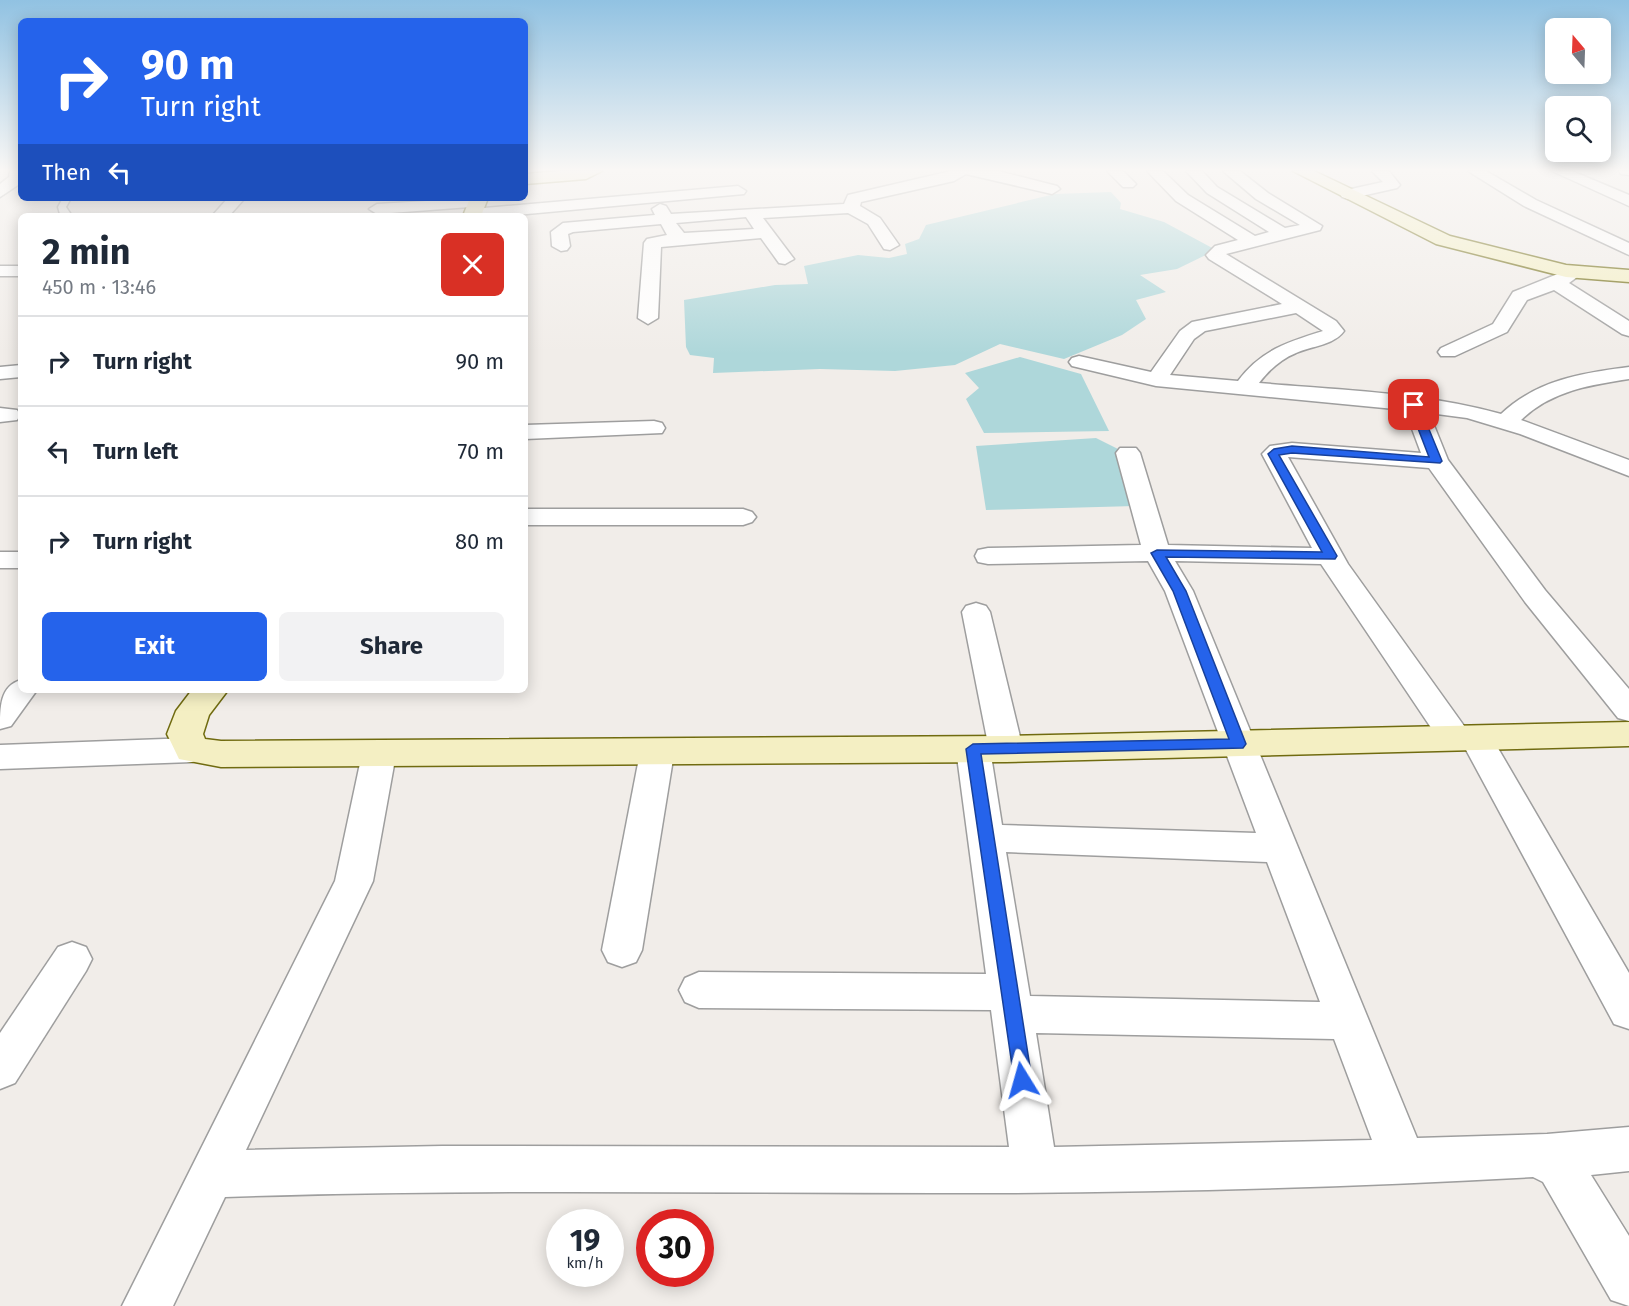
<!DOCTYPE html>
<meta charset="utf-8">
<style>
:root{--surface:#fff;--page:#f2f2f3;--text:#1f2937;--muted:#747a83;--line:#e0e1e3;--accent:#2563eb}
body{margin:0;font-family:"Fira Sans",sans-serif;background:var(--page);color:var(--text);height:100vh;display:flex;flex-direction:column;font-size:22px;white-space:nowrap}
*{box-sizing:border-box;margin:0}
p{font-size:20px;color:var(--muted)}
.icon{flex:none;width:33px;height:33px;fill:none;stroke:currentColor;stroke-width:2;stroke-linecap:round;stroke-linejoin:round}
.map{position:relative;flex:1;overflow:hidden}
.side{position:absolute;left:18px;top:213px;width:510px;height:480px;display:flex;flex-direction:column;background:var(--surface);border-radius:9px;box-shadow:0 3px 15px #0003}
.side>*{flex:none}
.top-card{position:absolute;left:18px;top:18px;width:510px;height:183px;border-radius:9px;box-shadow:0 3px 15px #0003;background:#2563eb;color:#fff;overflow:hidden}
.needle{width:39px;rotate:341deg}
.tools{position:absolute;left:1545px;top:18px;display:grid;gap:12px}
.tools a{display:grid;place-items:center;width:66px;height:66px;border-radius:9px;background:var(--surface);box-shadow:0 3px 15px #0003;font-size:30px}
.speed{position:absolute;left:546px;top:1209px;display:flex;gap:12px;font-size:30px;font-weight:700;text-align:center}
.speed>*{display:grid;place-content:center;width:78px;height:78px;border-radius:50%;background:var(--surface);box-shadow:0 3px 15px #0003;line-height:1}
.speed small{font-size:15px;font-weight:400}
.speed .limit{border:9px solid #d22;background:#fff;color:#111}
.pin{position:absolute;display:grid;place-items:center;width:51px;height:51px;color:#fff;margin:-26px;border-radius:12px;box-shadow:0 3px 9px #0006}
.me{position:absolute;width:66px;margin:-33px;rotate:352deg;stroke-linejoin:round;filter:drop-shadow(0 0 4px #0008)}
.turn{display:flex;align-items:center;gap:21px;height:126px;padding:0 24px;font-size:27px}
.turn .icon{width:78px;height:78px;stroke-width:2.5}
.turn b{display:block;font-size:42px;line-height:51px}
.then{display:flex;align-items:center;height:57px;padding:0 24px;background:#0003;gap:12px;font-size:22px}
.round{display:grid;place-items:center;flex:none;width:63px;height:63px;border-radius:9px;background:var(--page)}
.head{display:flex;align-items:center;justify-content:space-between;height:102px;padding:0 24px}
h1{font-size:36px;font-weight:700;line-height:45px}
.cta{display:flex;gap:12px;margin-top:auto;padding:12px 24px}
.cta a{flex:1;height:69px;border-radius:9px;background:var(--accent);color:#fff;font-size:24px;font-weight:700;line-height:69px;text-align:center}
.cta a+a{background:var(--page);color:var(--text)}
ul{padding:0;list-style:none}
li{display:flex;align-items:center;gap:18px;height:90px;padding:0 24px;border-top:2px solid var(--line)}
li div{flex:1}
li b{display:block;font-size:22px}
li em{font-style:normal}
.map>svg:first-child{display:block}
.water{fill:#aed7da}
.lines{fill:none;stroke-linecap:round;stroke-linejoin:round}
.lane-casing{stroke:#9e9e9e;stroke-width:3}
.street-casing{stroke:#9e9e9e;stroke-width:3}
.secondary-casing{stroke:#706b10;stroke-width:3}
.lane{fill:#fff;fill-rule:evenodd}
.street{fill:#fff;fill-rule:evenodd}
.secondary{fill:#f4efc3;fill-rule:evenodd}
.route{fill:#2563eb;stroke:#184099;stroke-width:1.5}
</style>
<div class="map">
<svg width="1629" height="1306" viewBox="0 0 1629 1306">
<rect width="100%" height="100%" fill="#f1ede9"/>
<!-- water -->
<g class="water">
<path d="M1111,192L1121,203L1120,209L1164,222L1216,250L1177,269L1140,275L1166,292L1136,300L1146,319L1122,335L1064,359L1000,344L955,365L895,371L820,369L713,373L714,358L690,355L686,347L684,300L775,285L808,284L804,266L858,255L889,258L907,254L905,244L919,239L926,225L1055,194Z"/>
<path d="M1020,357L1081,374L1109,431L984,433L966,399L979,388L965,373Z"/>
<path d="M1096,438L1118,449L1135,506L986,510L976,446Z"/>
</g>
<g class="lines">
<!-- lane casing -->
<g class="lane-casing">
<path id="lane" d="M63,198H71L66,207L72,216L60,214L58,207Z"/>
</g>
<!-- street casing -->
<g class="street-casing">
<g id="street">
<path d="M10,171H21V183L0,197V184L9,177Z"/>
<path d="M951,171H998L1057,186L1060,189L1052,194L966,174L954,181L861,202L860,206L880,218L899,245L890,250L884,249L868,224L848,213L763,218L794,259L785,264L779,263L761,238L661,247L658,318L648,324L638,318L644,243L647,239L667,235L661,224L573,232L568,234L570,246L567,250L561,251L552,246L551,232L563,223L655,215L652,209L660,204L666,206L671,214L844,204L848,195ZM746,217L754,229L684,233L676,223Z"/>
<path d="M1107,171H1123L1136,184L1133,187H1123Z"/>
<path d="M1147,171H1163L1188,195L1255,236L1269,232L1207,193L1186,171H1202L1217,187L1285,228L1300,225L1256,199L1223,171H1240L1268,193L1322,226L1320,230L1226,254L1336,321L1344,331C1334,345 1312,346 1296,353C1281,359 1269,370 1259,383C1339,390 1423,392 1501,414C1537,380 1582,373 1629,367V379C1590,385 1551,391 1521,420L1629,460V476L1520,434L1467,418L1429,413L1448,460L1545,590L1629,689V721L1618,718L1525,602L1429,468L1288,457L1348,564L1467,730L1476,728L1488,731L1629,973V1029L1614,1024L1465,748L1456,750L1444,747L1321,564L1175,561L1193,591L1417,1138L1547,1134L1629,1127V1171L1591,1175L1629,1236V1306L1611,1300L1543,1182L1533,1177C1356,1187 1179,1192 1001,1193C742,1194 483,1188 225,1197L173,1306H122L335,881L362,754L367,746L379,742L391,746L396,754L373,881L246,1150L442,1146L1009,1147L991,1010L699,1008L685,1002L679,990L685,978L699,972L986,974L956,749L961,741L973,737L985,741L989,749L962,612L966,606L976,603L986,606L990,612L1023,749L1018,757L1006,761L994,757L990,749L1002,825L1256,833L1165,591L1148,561L988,564L978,562L975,556L978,550L988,548L1141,545L1116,453L1120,448H1136L1140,453L1168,545L1312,548L1262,454L1270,446L1292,443L1421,453L1405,410L1156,386L1072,366L1069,362L1072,358L1079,356L1151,372L1180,331L1192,322L1282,304L1209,259L1206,255L1215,246L1238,240L1176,201ZM1296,313L1323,331C1288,342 1261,350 1238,381L1170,375L1194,339L1205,331ZM1006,852L1267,862L1320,1002L1030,996ZM1036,1033L1334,1039L1372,1140L1054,1147Z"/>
<path d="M1372,171H1389L1400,185L1397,188L1348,199L1342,197L1340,194L1342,191L1383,182Z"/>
<path d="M1468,171H1486L1536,200L1629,243V255L1524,206Z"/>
<path d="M1552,171H1572L1629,195V206Z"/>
<path d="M1619,171H1629V175L1621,174Z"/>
<path d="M738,186L746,191L744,194L506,216L465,214L473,209Z"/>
<path d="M228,198H245L229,216H212Z"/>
<path d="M477,198L485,203L483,206L377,214L369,209L377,204Z"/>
<rect x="0" y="266" width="21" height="10"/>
<path d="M1575,267L1584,272L1569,283L1629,321V336L1622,334L1554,290L1527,300L1507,332L1455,356H1441L1438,352L1441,348L1493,324L1513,292Z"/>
<path d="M21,365V377L0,379V367Z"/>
<path d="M0,408L17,410L20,415L17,420L0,422Z"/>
<path d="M654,421L662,423L665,428L662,433L525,439V425Z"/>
<path d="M525,509H743L752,512L756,517L752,522L743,525H525Z"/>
<rect x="0" y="552" width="21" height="16"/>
<path d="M21,680V690H37L11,726L0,729C0,707 0,686 21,680Z"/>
<path d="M192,738L204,742L209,750L204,758L192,762L0,769V745Z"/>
<path d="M657,741L669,745L674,753L642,950L636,962L622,967L608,962L602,950L640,753L645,745Z"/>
<path d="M72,942L86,947L92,959L86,971L15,1083L0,1089V1033L58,947Z"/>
</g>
</g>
<!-- secondary casing -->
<g class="secondary-casing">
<g id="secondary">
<path d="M561,171H602L586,179L525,184V174Z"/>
<path d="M1293,171H1314L1450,236L1566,265L1629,270V282L1566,277L1436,244Z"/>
<path d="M470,198H488L481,216H463Z"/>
<path d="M192,690H228L209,715L203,734L205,739L221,741L1006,736L1629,722V746L1006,762L221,767L179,759L167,734L176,711Z"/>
</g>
</g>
<!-- lane -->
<use href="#lane" class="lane"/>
<!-- street -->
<use href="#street" class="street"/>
<!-- secondary -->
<use href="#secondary" class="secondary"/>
</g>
<!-- sky -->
<linearGradient id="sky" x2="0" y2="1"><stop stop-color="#91c2e2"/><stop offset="0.48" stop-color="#f9f7f5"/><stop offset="1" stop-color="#f9f7f5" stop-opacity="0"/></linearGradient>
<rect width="1629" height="354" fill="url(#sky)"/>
<!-- route -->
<path class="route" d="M1414,402L1419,405L1442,461L1440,463L1292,453L1279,455L1337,556L1335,559L1166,557L1186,591L1246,744L1243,748L981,754L1032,1080L1029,1086L1022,1089L1015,1086L966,749L973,744L1229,739L1173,591L1151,553L1157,550L1322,552L1268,454L1274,449L1292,446L1429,457L1409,405Z"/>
</svg>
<div class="tools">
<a><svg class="needle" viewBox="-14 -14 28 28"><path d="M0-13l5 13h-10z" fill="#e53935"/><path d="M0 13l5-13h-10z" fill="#747a83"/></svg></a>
<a><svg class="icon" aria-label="search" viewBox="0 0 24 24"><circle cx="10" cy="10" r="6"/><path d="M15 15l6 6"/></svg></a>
</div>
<div class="speed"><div>19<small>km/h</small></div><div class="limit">30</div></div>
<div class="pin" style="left:1414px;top:405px;background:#d93025"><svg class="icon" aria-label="arrive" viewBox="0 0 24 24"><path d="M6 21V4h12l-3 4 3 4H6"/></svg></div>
<svg class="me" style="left:1022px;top:1080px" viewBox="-20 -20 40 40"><path d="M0-17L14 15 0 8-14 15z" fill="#2563eb" stroke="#fff" stroke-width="4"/></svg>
<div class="top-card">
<div class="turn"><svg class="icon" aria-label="right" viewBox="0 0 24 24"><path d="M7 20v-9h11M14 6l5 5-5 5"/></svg><div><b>90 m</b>Turn right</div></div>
<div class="then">Then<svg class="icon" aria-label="left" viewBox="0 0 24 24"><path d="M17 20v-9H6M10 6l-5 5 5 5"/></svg></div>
</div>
<section class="side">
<div class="head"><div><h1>2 min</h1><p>450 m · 13:46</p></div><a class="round" style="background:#d93025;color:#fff"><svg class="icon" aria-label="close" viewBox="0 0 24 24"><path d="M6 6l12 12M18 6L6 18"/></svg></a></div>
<ul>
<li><svg class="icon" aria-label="right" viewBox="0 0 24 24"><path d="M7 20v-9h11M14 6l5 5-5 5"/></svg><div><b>Turn right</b></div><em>90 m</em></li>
<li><svg class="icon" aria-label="left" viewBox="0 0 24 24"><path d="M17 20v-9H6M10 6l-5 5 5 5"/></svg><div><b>Turn left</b></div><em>70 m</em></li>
<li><svg class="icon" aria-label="right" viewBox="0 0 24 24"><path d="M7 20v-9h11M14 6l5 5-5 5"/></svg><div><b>Turn right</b></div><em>80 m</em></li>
</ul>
<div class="cta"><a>Exit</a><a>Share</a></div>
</section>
</div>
